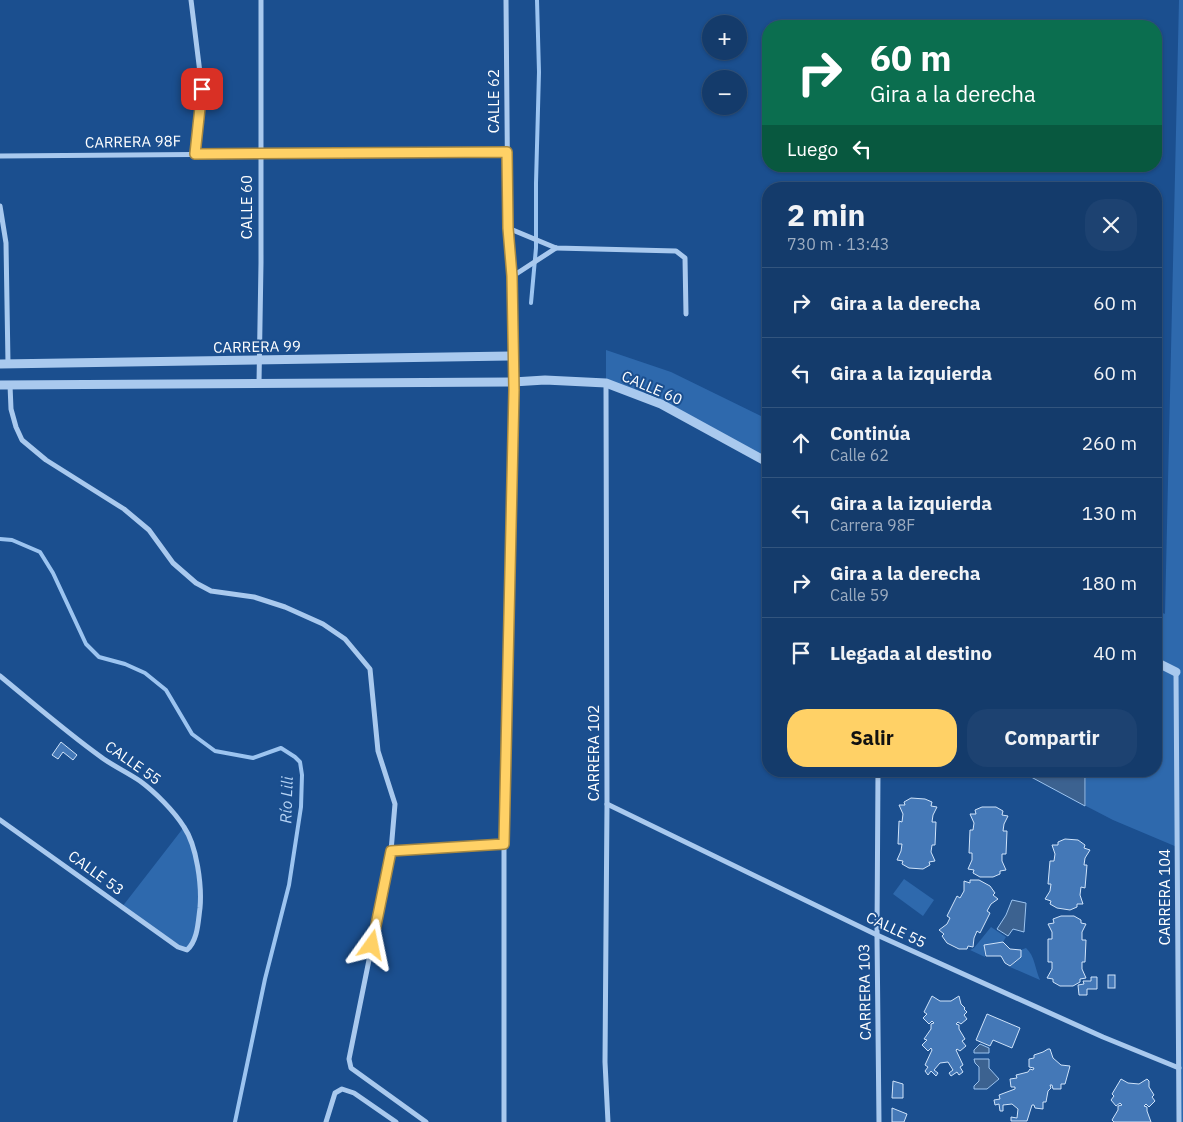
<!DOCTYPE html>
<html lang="es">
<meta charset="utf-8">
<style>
:root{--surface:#143b6b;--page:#1d4271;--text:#f1f3f6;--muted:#9dadc1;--line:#33557e;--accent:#ffd166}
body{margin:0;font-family:"IBM Plex Sans",sans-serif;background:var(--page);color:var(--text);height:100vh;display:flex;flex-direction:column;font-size:19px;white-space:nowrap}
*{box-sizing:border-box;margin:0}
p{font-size:16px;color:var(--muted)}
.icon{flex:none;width:28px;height:28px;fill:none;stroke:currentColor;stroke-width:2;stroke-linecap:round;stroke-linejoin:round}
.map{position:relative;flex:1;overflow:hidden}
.side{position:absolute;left:762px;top:182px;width:400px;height:595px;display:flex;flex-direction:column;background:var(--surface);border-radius:20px;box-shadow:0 1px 4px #0004,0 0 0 1px var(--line)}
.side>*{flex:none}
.top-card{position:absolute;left:762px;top:20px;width:400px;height:152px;border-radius:20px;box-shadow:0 1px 4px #0004,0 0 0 1px var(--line);background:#0b6e4f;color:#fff;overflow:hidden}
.buttons{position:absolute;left:702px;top:15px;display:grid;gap:10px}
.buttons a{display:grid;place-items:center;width:45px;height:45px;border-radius:50%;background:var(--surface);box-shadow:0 1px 4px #0004,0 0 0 1px var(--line);font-size:25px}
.pin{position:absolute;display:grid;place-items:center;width:42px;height:42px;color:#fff;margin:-21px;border-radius:10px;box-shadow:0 2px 8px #0006}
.me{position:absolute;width:55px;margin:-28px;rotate:12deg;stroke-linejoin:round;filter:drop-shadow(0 0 4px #0008)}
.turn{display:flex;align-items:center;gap:18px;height:105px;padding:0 25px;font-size:22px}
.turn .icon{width:65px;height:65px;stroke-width:2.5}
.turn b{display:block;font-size:35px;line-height:42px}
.then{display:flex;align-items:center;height:48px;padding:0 25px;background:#0003;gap:10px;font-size:19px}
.round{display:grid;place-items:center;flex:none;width:52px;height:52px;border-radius:20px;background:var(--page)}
.summary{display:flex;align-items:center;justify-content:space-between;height:85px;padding:0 25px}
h1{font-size:30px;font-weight:700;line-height:38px}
.primary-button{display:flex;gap:10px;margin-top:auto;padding:10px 25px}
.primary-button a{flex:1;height:58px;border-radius:20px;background:var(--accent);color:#111;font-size:20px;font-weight:700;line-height:58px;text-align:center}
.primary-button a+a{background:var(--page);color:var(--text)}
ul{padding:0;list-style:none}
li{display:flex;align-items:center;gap:15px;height:70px;padding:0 25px;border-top:1px solid var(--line)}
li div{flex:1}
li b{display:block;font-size:19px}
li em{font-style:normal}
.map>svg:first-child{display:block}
.green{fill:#2e69ad}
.water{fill:#3c6290;stroke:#9cc4f0}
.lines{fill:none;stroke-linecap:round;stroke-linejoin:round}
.stream{stroke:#9cc4f0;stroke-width:4}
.building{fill:#4478b7;stroke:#cfe3fa}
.minor{stroke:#a9c9ee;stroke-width:5}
.tertiary{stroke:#a9c9ee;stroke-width:9}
.route-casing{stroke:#a68842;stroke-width:12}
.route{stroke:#ffd166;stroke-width:9}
.labels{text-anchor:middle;stroke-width:4;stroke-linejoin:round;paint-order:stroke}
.street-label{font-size:15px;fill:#fff;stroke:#1b4f8f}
.water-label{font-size:16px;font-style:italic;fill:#b5d3f5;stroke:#1b4f8f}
</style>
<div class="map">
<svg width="1183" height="1122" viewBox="0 0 1183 1122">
<rect width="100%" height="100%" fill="#1b4f8f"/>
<!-- green -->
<g class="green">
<path d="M1179,0H1183V1122H1179L1177,847L1113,820L1086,806V771H1156V610L1165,614Z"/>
<path d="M606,350L671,372L769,420V463L660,404L606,383Z"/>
<path d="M184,827C196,850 206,912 195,937C193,942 190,946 187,950L122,907Z"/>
<path d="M904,879L934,900L923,916L893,894Z"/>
<path d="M991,927L1006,937L1003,942L984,945L985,957L970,950L974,948Z"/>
<path d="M1026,948C1035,956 1035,969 1040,980L1010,967L1021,957V950Z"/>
</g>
<!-- water -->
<g class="water">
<path d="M1020,771H1085V806Z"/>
<path d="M1012,900L1026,903L1024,932L1013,929L1008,936L997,929L1006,915Z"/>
<path d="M980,1044L989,1048V1053H974V1050Z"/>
<path d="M974,1059H989V1068L999,1079L987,1089H974V1086L979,1081V1067L975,1063Z"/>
</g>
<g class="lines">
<!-- stream -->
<g class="stream">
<path d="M531,303L536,248V183L539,72L537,0"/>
<path d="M0,539L12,540L40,552L53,573L86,644L99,657L125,664L145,673L166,690L192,734L215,751L253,758L281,748L295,757L300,762L302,775L301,807L289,885L265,979L235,1122"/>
</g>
</g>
<!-- building -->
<g class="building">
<path d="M61,742L77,755L73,760L63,752L58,759L52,755Z"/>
<path d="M911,798L925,799L932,802L931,806L937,807L933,815L932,822H936L935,845H932L931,852L935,861L929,862L930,865L923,869L909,868L902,864L903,861L897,860L901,851L902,844H898L899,821L902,822L903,814L899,805H905L904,802Z"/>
<path d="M982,807H996L1003,811L1002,815L1008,816L1004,824L1003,831H1007L1006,854H1002V861L1006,870L1000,871V874L993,877H980L973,873L974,870L968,869L972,860V853H969L970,830H973L974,823L970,814H976L975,810Z"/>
<path d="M1065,839L1078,840L1085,845L1084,848L1090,850L1085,858L1084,865H1087L1085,888L1081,887L1080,895L1083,904H1077V907L1070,910L1057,908L1050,904L1051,901L1045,899L1050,891L1051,884H1048L1050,861H1054L1055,854L1052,845H1058V842Z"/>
<path d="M970,880H979L990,886L995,893L993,895L998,899L991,904L987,911L990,913L980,933L977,931L974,938L973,947L968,946L967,949H959L947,943L942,936L944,934L939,930L947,924L950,918L947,916L957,896L960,898L964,891V881L970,883Z"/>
<path d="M1061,916H1074L1081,920V923L1086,924L1082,932V940H1086L1085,962H1082V969L1086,978L1080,979V982L1073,986H1060L1053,982V979L1047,978L1052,969V962H1048V939H1052V932L1048,924L1054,923L1053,919Z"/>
<path d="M1003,942L1010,949L1021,950V957L1010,966L1005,963L1001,956H986L984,945Z"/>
<rect x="1108" y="975" width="7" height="13"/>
<path d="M1091,977H1097V989H1087V995H1079L1078,985L1084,984L1083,981H1091Z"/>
<path d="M932,996L940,1001H951L959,996L961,1004L965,1008L964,1009L967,1012L964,1015L967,1019L961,1024L958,1022L956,1024L959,1025V1029L965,1039L962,1041L966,1046L960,1051L957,1049L956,1050L963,1065L960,1067L963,1072L959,1075L957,1072L951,1076L949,1073L953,1070L948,1062L940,1063L934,1070L938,1073L936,1076L931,1071L928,1075L925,1071L928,1067L925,1065L932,1050L931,1048L928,1051L922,1045L927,1040L924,1039L931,1029V1024L934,1023L932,1021L929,1024L923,1018L927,1014L924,1012Z"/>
<path d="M987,1014L1020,1028L1012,1048L993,1040L990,1046L976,1040Z"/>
<path d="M1048,1049H1050L1053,1058L1061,1065L1070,1066L1065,1084H1061V1089H1053L1052,1085H1050L1051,1088L1048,1091L1046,1102H1043V1109L1035,1108L1034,1105H1032L1027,1121H1011V1117L1017,1118L1018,1109L1012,1104L1003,1105V1111H1000L999,1104L995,1105L994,1100L1000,1099L999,1095L1015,1089V1087H1011L1010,1079L1017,1078L1016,1075L1028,1072L1030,1069L1033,1070L1034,1068L1029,1067V1059L1034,1058V1055L1043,1052Z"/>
<path d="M1121,1079L1128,1083L1139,1084L1147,1079L1149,1081V1087L1154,1095L1152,1097L1155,1101L1149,1107L1146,1104L1144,1106L1147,1107V1111L1151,1122H1114L1112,1120L1118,1110V1106L1122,1105L1120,1103L1116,1106L1111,1100L1114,1096L1112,1094Z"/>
<path d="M893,1081L903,1084V1098H892Z"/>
<path d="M892,1108L907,1114L904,1122H892Z"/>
</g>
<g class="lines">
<!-- minor -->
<g class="minor">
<path d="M191,0L202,89L195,154"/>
<path d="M0,156L507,152"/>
<path d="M0,206L6,243L8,363"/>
<path d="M508,228L556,248L676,251L685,258L686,314"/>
<path d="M513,276L556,248"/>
<path d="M259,383L261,263V0"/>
<path d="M606,383L607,804L605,1062L608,1122"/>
<path d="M10,385L11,409L16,427L22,440L46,460L124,509L149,530L173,563L196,583L211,591L254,597L285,607L323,624L345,639L370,669L378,751L395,804L391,851"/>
<path d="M1176,672L1179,1122"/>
<path d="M0,676C33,703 66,732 101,757C113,766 127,772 140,781C155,792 174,811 184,827C197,846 202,886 200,908C198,922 198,940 187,950L178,947L0,820"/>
<path d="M878,771L877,935L879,1122"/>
<path d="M607,804L877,935L1103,1037L1179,1068"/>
<path d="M326,1122L335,1093L342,1089L354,1093L396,1122"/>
<path d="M426,1122L351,1068L349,1059L391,851L504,844"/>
<path d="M504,1122V844L514,390L513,276L508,228L506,0"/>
</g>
<!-- tertiary -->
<g class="tertiary">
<path d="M0,364L514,356"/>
<path d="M0,385L513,382L545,380L606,383L661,404L769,463"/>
<path d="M1156,662L1176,672"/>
</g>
</g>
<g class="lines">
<!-- route casing -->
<g class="route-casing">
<path id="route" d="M202,89L195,154L507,152L508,228L512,276L514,390L504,844L391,851L372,945"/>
</g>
<!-- route -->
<use href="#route" class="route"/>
</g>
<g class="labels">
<!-- street labels -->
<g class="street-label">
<text transform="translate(494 101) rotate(-90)" y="5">CALLE 62</text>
<text transform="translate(133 142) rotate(-1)" y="5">CARRERA 98F</text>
<text transform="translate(247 207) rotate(-90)" y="5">CALLE 60</text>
<text transform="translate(257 347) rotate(-1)" y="5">CARRERA 99</text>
<text transform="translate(652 388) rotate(23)" y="5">CALLE 60</text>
<text transform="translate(594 753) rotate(-90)" y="5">CARRERA 102</text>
<text transform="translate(133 763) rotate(35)" y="5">CALLE 55</text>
<text transform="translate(96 873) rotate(36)" y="5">CALLE 53</text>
<text transform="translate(1165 897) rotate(-90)" y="5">CARRERA 104</text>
<text transform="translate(896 930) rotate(25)" y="5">CALLE 55</text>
<text transform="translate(865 992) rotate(-91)" y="5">CARRERA 103</text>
</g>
<!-- water labels -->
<g class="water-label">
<text transform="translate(286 800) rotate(-88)" y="6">Río Lili</text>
</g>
</g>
</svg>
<div class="buttons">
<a>+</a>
<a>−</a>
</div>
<div class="pin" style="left:202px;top:89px;background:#d93025"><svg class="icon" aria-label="arrive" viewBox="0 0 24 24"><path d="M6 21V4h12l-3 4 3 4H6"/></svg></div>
<svg class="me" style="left:372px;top:945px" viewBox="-20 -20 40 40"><path d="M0-17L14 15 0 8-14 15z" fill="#ffd166" stroke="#fff" stroke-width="4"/></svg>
<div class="top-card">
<div class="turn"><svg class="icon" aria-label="right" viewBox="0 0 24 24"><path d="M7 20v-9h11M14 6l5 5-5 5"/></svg><div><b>60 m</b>Gira a la derecha</div></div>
<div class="then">Luego<svg class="icon" aria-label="left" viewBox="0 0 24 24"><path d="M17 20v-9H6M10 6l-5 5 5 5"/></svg></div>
</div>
<section class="side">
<div class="summary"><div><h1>2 min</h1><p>730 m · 13:43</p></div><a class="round"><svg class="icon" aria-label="close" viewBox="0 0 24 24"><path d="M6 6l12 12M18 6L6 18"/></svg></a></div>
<ul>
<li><svg class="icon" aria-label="right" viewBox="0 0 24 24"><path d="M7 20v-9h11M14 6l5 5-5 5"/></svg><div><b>Gira a la derecha</b></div><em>60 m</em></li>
<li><svg class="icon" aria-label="left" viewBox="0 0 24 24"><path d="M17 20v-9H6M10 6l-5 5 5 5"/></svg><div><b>Gira a la izquierda</b></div><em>60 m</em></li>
<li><svg class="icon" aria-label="ahead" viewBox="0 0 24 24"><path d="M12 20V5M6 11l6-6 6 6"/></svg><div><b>Continúa</b><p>Calle 62</p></div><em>260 m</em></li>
<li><svg class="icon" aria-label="left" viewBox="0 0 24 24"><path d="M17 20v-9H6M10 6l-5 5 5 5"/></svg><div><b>Gira a la izquierda</b><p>Carrera 98F</p></div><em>130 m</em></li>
<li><svg class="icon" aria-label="right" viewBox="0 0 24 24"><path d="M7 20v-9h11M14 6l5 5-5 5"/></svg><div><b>Gira a la derecha</b><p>Calle 59</p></div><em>180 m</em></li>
<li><svg class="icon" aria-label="arrive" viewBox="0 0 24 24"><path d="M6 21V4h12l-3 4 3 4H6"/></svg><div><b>Llegada al destino</b></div><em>40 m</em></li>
</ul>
<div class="primary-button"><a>Salir</a><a>Compartir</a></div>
</section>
</div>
